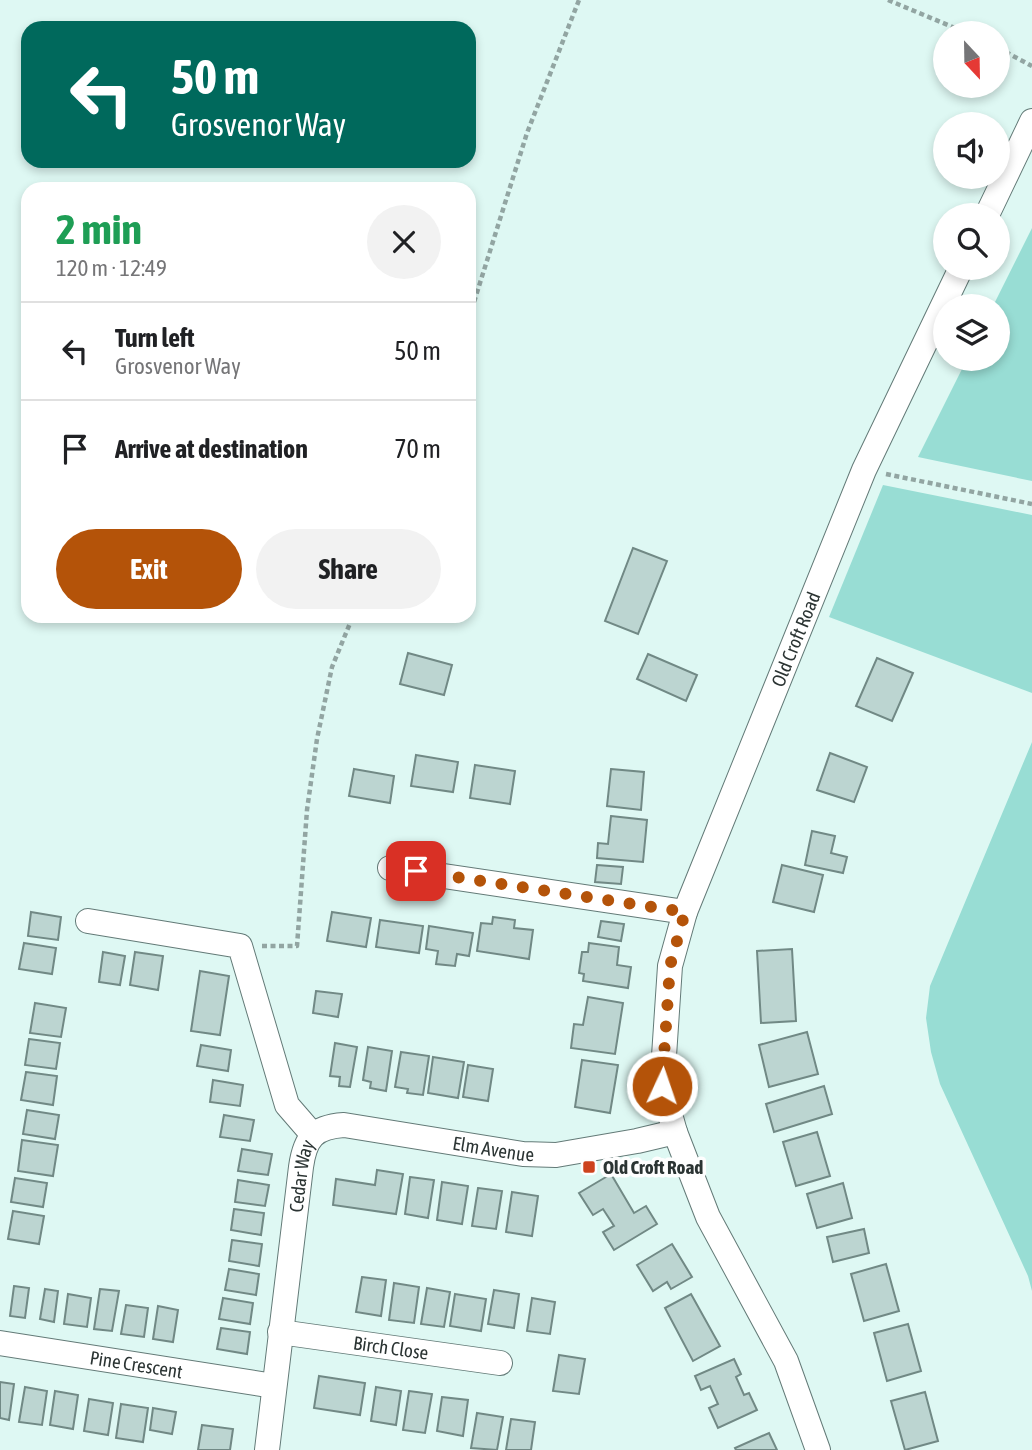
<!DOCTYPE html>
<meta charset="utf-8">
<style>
:root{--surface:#fff;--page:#f2f2f2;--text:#202124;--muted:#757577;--line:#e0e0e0;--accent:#b45309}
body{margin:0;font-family:"Asap Condensed",sans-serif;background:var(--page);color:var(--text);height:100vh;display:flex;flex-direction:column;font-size:26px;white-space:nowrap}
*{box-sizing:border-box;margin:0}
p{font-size:23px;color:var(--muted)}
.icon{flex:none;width:38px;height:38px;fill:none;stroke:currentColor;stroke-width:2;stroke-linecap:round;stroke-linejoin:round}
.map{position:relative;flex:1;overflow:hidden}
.sheet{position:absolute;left:21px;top:182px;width:455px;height:441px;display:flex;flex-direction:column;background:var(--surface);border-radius:21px;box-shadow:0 4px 10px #0003}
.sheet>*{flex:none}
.guide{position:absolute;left:21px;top:21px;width:455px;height:147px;border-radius:21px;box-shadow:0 4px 10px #0003;background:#00695c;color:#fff;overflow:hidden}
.needle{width:46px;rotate:158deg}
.fabs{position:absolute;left:933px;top:21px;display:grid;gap:14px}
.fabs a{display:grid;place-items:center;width:77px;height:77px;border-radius:50%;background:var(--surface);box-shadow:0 4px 10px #0003;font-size:35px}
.pin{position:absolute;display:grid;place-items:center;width:60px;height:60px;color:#fff;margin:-30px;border-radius:14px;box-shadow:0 4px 10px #0006}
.me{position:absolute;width:77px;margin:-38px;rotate:3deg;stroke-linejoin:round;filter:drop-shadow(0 0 5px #0008)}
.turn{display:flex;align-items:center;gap:24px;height:147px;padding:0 35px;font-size:32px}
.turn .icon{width:91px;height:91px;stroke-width:2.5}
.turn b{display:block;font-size:49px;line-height:60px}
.round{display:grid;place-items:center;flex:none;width:74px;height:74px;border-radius:37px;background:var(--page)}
.head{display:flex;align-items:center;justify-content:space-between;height:119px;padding:0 35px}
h1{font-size:42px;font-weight:700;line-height:52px;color:#1e9e55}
.action{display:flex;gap:14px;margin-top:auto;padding:14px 35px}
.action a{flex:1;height:80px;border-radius:42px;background:var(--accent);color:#fff;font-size:28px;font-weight:700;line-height:80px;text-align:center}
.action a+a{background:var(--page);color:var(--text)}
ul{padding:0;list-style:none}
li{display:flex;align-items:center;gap:21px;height:98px;padding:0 35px;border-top:2px solid var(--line)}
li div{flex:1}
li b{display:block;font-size:26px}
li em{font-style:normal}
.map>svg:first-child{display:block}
.green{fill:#98ddd4}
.building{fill:#bcd5d1;stroke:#718985;stroke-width:2}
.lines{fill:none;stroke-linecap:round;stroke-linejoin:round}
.minor-casing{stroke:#637a77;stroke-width:26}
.path{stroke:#92a5a2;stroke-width:4.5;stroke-dasharray:5 3.5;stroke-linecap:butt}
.minor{stroke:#fff;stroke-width:24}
.route{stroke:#b45309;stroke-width:12;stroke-dasharray:0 21.6}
.poi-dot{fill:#cd431e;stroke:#fefefe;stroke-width:2.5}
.labels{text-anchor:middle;stroke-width:7;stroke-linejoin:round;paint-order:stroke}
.street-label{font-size:19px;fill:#2b3433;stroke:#fefefe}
.poi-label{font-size:19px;font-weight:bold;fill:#2b3433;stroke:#fefefe;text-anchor:start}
</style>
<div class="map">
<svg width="1032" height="1450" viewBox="0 0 1032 1450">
<rect width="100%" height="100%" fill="#def8f3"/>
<!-- green -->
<g class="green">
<path d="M1032,228V481L918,457L967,359H998V306H993Z"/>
<path d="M883,485L1032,515V693L829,617Z"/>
<path d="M1032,742V1291L1028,1276L940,1084L931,1052L926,1018L930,986Z"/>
</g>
<!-- building -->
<g class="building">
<path d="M633,548L667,561L638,634L605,621Z"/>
<path d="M408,653L452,665L444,695L400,684Z"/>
<path d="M648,654L697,675L686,701L637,679Z"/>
<path d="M877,658L913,673L892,721L856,706Z"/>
<path d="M830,753L867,767L854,802L817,790Z"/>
<path d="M416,755L458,762L453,792L411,786Z"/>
<path d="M475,765L515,771L510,804L470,798Z"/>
<path d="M354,769L394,776L390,803L349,796Z"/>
<path d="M611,769L644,772L641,810L607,806Z"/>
<path d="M611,816L647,820L643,862L597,858L598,843L608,844Z"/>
<path d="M812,831L835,836L831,853L847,857L843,873L805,865Z"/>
<path d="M597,865L623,867L621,884L595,882Z"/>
<path d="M782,865L823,875L814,912L773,902Z"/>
<path d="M31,912L61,917L58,940L28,936Z"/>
<path d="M332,912L371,918L366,947L327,941Z"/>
<path d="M493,917L515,920L514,928L533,930L529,959L477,951L481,923L492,924Z"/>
<path d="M380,920L423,926L419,953L376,947Z"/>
<path d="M601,921L624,924L621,941L598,937Z"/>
<path d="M429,926L473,933L469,956L457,954L455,966L436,964L438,951L426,949Z"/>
<path d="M24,943L56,948L52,974L19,969Z"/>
<path d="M589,943L619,947L617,965L631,967L628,988L583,981L584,974L579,973L582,952H588Z"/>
<path d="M792,949L796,1021L761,1023L757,951Z"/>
<path d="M103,952L125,956L120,985L99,982Z"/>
<path d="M135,952L163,956L158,990L130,985Z"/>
<path d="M200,971L229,976L220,1035L191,1031Z"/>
<path d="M316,991L342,994L338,1017L313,1013Z"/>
<path d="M588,997L623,1003L615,1054L571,1048L574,1024L583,1025Z"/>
<path d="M35,1003L66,1008L61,1037L30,1033Z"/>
<path d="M807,1032L818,1074L769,1087L759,1045Z"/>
<path d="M29,1039L60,1043L56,1069L25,1065Z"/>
<path d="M335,1043L357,1047L350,1087L339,1086L340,1077L330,1076Z"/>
<path d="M201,1045L231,1050L228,1071L197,1066Z"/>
<path d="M368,1047L392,1051L386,1091L370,1088L371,1082L363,1080Z"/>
<path d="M401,1052L429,1056L423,1095L407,1093L408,1089L395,1087Z"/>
<path d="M433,1057L464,1062L458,1098L428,1093Z"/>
<path d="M582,1060L618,1065L610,1113L575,1107Z"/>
<path d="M468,1065L493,1069L488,1101L463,1097Z"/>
<path d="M26,1072L57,1076L53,1105L21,1100Z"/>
<path d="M213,1080L243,1085L240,1106L210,1102Z"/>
<path d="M824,1086L832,1114L774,1132L766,1104Z"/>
<path d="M27,1110L59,1115L55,1139L23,1134Z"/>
<path d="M224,1115L254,1120L250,1141L220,1137Z"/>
<path d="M817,1132L830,1176L796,1186L783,1142Z"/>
<path d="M22,1140L58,1145L53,1176L18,1171Z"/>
<path d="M242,1149L272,1154L268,1175L238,1171Z"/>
<path d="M377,1170L403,1174L396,1214L333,1205L336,1179L375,1185Z"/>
<path d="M611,1174L634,1213L646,1206L657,1224L614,1250L603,1232L614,1226L603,1209L593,1215L579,1193Z"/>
<path d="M410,1177L434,1180L428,1218L405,1214Z"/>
<path d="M15,1178L47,1183L43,1207L11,1202Z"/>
<path d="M238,1180L269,1185L265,1206L235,1202Z"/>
<path d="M442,1182L468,1186L462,1224L437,1220Z"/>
<path d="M843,1183L852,1218L817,1228L807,1194Z"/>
<path d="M478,1188L502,1191L496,1229L472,1226Z"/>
<path d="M512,1192L538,1196L532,1236L506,1232Z"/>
<path d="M234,1209L264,1213L261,1235L231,1230Z"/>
<path d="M13,1211L44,1216L39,1244L8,1239Z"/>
<path d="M864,1229L869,1253L833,1262L827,1237Z"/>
<path d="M232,1240L262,1244L259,1266L229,1261Z"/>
<path d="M672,1244L692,1277L671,1289L667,1282L653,1291L637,1265Z"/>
<path d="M886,1264L899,1311L864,1321L851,1274Z"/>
<path d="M229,1269L259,1274L256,1295L225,1290Z"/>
<path d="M362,1277L386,1280L381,1316L356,1312Z"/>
<path d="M394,1283L419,1287L414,1323L389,1320Z"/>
<path d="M14,1286L29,1288L25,1318L10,1316Z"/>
<path d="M427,1288L450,1292L444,1327L421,1324Z"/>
<path d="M45,1289L58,1291L54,1322L40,1319Z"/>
<path d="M100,1289L119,1291L112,1331L94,1329Z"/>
<path d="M494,1290L519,1294L514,1328L488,1324Z"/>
<path d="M68,1294L91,1298L87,1327L64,1324Z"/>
<path d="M455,1294L486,1299L481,1331L450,1326Z"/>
<path d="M691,1294L720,1346L693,1361L665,1308Z"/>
<path d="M223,1298L253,1303L250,1324L219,1319Z"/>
<path d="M532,1298L555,1302L550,1334L527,1331Z"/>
<path d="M126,1305L148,1308L144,1337L121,1334Z"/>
<path d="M158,1306L178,1310L173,1342L153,1339Z"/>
<path d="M908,1324L921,1371L887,1381L874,1333Z"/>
<path d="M221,1328L250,1332L247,1354L217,1349Z"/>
<path d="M559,1355L585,1359L579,1394L553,1391Z"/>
<path d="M734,1359L741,1374L736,1377L744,1395L749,1393L757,1410L718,1428L709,1408L718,1404L710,1386L701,1390L695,1376Z"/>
<path d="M319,1376L365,1383L360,1415L314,1408Z"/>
<path d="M0,1382L14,1384L9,1420L0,1418Z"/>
<path d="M25,1387L47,1391L42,1425L19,1422Z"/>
<path d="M376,1387L401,1391L396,1425L371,1421Z"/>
<path d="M55,1391L78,1395L73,1429L50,1425Z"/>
<path d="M409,1391L432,1394L425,1433L403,1430Z"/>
<path d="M925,1392L938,1441L905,1450L891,1401Z"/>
<path d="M442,1397L468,1400L463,1436L437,1431Z"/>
<path d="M89,1399L113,1403L108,1435L84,1431Z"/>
<path d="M121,1404L148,1408L143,1442L116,1438Z"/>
<path d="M153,1408L176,1412L172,1434L150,1430Z"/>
<path d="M477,1413L503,1417L497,1450L471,1448Z"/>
<path d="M511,1419L535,1422L531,1450H506Z"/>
<path d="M202,1425L233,1429L230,1450H198Z"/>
<path d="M769,1433L777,1450H736L735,1448Z"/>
</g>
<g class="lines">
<!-- minor casing -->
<g class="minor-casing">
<g id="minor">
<path d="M987,215L1032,121"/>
<path d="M390,868L685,912"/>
<path d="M88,921L240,946L287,1105L313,1135"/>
<path id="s1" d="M280,1332L500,1363"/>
<path id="s2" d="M0,1343L274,1386"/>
<path id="s3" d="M267,1450L301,1167C305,1138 314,1127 344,1125L523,1154L556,1155L637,1141L675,1132"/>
<path id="s4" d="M818,1450L786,1361L708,1217L675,1132L662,1086L670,966L685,912L864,470L961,268"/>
</g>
</g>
<!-- path -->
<g class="path">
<path d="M888,0L967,33"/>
<path d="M998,48L1032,66"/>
<path d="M469,318L527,133L579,0"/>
<path d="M886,474L1032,504"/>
<path d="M262,946H297L307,810L317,739L332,667L353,616"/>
</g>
<!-- minor -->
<use href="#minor" class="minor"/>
</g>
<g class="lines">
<!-- route -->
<path class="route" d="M416,871L685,912L670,966L662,1086"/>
</g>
<!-- markers -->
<rect class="poi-dot" x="582" y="1160" width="14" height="14" rx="3.5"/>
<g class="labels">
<!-- street labels -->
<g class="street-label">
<text dy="7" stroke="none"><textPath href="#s4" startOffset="868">Old Croft Road</textPath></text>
<text dy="7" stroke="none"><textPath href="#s3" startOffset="504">Elm Avenue</textPath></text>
<text dy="7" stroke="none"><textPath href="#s3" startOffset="276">Cedar Way</textPath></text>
<text dy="7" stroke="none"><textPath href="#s1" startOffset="112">Birch Close</textPath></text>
<text dy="7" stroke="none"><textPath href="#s2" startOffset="138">Pine Crescent</textPath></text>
</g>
<!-- poi labels -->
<g class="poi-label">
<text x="603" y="1174">Old Croft Road</text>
</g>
</g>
</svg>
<div class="fabs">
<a><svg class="needle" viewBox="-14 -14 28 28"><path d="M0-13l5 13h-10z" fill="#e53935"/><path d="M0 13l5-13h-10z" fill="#757577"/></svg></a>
<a><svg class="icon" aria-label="sound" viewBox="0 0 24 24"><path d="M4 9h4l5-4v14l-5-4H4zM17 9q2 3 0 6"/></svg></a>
<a><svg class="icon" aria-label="search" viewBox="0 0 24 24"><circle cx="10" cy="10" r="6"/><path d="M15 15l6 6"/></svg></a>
<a><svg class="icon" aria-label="layers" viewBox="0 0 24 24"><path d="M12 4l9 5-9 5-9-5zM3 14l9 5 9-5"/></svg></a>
</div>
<div class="pin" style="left:416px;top:871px;background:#d93025"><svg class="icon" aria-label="arrive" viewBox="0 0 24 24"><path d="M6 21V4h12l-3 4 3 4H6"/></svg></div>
<svg class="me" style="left:662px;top:1086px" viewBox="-20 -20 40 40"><circle r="17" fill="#b45309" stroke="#fff" stroke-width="3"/><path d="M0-11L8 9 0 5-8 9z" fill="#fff"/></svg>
<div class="guide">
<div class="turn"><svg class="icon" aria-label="left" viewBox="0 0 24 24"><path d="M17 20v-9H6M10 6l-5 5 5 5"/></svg><div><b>50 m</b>Grosvenor Way</div></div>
</div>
<section class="sheet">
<div class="head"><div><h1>2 min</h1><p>120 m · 12:49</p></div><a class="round"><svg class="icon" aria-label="close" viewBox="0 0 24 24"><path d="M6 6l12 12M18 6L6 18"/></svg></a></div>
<ul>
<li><svg class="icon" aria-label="left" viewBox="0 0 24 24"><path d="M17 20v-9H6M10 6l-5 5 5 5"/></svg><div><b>Turn left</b><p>Grosvenor Way</p></div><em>50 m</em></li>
<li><svg class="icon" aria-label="arrive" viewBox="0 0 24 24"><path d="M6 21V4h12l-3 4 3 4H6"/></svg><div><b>Arrive at destination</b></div><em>70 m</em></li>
</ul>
<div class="action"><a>Exit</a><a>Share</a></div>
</section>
</div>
